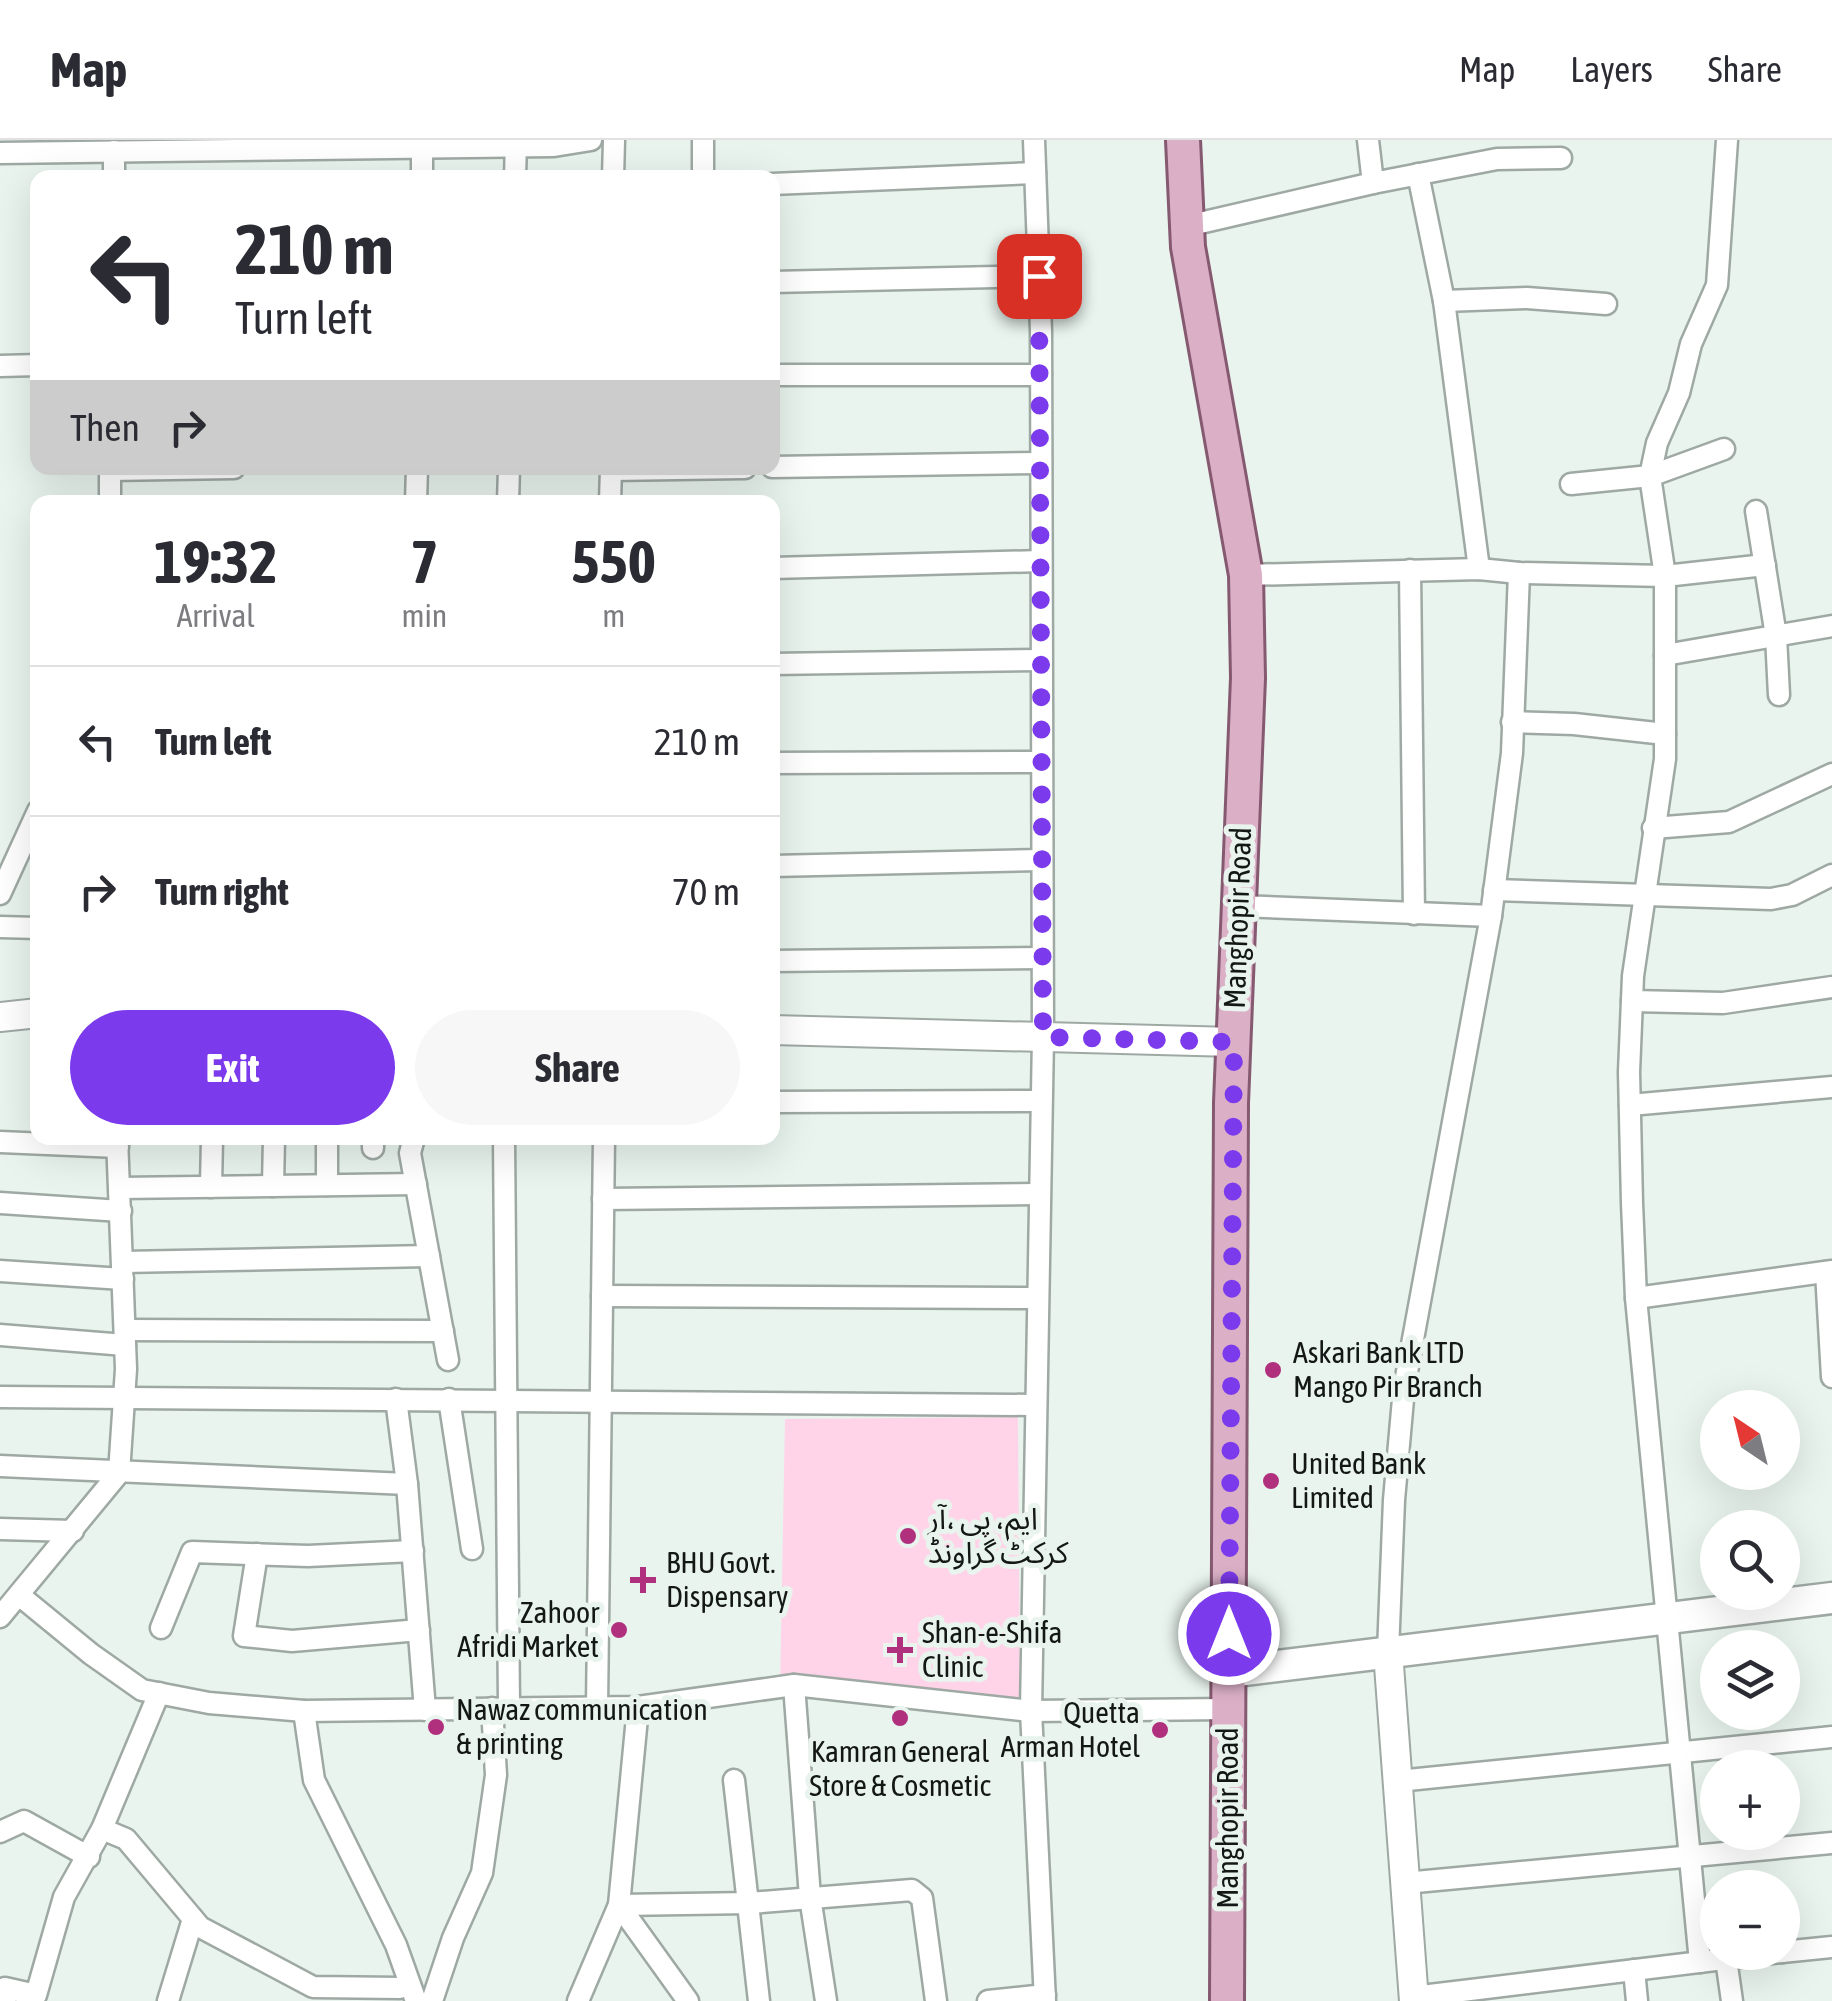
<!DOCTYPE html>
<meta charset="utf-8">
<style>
:root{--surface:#fff;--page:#f7f7f7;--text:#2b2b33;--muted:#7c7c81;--line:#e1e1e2;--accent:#7c3aed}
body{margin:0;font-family:"Asap Condensed","Noto Sans Arabic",sans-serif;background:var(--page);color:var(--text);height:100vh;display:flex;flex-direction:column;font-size:38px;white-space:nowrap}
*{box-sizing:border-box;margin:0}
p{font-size:32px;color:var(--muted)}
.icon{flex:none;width:55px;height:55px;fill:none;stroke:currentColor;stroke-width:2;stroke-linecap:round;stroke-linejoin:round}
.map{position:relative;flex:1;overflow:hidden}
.side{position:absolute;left:30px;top:355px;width:750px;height:650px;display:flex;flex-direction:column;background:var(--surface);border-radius:20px;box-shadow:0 10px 40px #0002}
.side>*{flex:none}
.banner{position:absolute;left:30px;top:30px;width:750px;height:305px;border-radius:20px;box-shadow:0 10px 40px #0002;background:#fff;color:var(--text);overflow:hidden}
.needle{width:65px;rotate:325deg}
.fabs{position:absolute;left:1700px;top:1250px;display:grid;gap:20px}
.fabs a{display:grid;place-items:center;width:100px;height:100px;border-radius:50%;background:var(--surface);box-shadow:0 10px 40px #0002;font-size:50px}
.pin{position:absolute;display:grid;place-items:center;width:85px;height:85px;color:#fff;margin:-42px;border-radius:20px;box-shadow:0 5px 15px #0006}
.me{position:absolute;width:110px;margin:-55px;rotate:0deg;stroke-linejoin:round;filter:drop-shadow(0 0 8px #0008)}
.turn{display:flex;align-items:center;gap:35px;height:210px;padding:0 40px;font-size:45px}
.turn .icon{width:130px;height:130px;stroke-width:2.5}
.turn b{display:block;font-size:70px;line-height:85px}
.then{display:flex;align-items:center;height:95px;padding:0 40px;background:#0003;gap:20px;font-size:38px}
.eta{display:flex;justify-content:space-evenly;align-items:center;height:170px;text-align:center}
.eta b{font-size:60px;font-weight:700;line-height:70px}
.primary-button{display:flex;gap:20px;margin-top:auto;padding:20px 40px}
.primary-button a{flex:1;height:115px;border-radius:60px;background:var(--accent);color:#fff;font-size:40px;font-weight:700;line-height:115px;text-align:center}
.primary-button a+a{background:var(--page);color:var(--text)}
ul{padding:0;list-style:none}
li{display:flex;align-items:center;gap:30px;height:150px;padding:0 40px;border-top:2px solid var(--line)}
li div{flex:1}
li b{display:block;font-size:38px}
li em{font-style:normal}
header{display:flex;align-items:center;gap:60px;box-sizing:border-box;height:140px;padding:0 50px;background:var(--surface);border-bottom:2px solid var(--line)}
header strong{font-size:48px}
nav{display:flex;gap:55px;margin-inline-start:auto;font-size:35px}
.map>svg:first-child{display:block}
.green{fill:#ffd4e8}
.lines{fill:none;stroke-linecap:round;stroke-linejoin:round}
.minor-casing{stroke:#9fa9a4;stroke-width:25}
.tertiary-casing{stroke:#9fa9a4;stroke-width:32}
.secondary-casing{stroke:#9fa9a4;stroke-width:35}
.primary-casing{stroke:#855970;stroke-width:38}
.minor{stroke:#fff;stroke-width:20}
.tertiary{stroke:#fff;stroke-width:28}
.secondary{stroke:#fff;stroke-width:30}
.primary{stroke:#dbb0c7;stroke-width:32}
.route{stroke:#7c3aed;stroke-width:18;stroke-dasharray:0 32.4}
.poi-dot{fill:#b0307d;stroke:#e9f4ee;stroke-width:4}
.labels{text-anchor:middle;stroke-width:10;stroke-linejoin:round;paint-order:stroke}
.street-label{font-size:30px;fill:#131715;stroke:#e9f4ee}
.poi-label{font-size:30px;fill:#131715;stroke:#e9f4ee;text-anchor:start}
</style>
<header>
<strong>Map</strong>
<nav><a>Map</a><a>Layers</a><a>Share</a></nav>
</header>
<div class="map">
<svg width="1832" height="1861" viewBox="0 0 1832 1861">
<rect width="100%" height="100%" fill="#e9f4ee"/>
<!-- green -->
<path class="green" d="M1018,1277L1020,1561L780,1550L785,1279Z"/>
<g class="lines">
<!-- minor casing -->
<g class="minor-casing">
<g id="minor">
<path d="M703,0V38"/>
<path d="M1034,0L1041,191L1043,897L1031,1571L1045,1861"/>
<path d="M1368,0L1373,43"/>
<path d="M0,13L554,6L591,0"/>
<path d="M1418,34L1444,161L1479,429"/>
<path d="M114,38V11"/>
<path d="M422,38V0"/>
<path d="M515,38L516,0"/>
<path d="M613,38L614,0"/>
<path d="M772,44L1035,33"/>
<path d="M1187,86L1373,43L1497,19L1561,18"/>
<path d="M772,142L1039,136"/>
<path d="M1444,161L1527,158L1606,164"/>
<path d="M0,226L38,225"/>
<path d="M772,235H1041"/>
<path d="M772,327L1041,323"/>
<path d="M110,330L234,328"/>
<path d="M611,330L745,328"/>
<path d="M1571,344L1650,336L1657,303L1679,253L1691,204L1717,145L1727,0"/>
<path d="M110,362V328"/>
<path d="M416,362L417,328"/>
<path d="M508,362L509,328"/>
<path d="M610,362L611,328"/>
<path d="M1756,371L1776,496L1779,555"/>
<path d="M772,428L1041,421"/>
<path d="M1410,430L1414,774"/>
<path d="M1246,435L1479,429L1519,433L1665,436L1765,425"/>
<path d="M1665,515L1832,486"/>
<path d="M772,524L1041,520"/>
<path d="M1512,582L1574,584L1665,594"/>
<path d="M772,623L1041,622"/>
<path d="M1653,688L1729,682L1832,634"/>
<path d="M772,726L1041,720"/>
<path d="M1494,750L1771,759L1792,755L1832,735"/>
<path d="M0,754L38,671"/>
<path d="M1239,766L1491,776"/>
<path d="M0,787L38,788"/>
<path d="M772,821L1042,818"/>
<path d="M1632,861L1723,863L1832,847"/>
<path d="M772,962L1041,961"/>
<path d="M1630,965L1832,947"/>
<path d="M414,998L410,1013L448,1220"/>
<path d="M504,998L509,1567"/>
<path d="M0,1002L118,1007"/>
<path d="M373,1008V998"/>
<path d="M327,1045V998"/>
<path d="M273,1046L274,998"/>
<path d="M211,1047L212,998"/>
<path d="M120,1048L416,1044"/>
<path d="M603,1059L1039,1054"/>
<path d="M0,1063L121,1071"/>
<path d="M123,1122L429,1116"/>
<path d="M0,1131L123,1139"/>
<path d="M1826,1132L1832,1237"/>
<path d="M602,1156L1037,1158"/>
<path d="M1636,1158L1832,1131"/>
<path d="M125,1190L443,1191"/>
<path d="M0,1195L125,1205"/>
<path d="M0,1257L1034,1265"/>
<path d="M396,1259L407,1344L425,1570"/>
<path d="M449,1259L472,1409"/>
<path d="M0,1326L407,1344"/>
<path d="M0,1389L73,1391"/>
<path d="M257,1414L244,1496L292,1501L419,1490"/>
<path d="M19,1455L91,1514L142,1550L209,1563L304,1571L638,1567L794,1545L1031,1571L1229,1569"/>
<path d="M0,1477L119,1333L126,1229L117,998"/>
<path d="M161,1488L192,1412L308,1416L413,1411"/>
<path d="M1388,1512L1394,1360L1404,1248L1491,776L1512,613L1519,433"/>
<path d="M794,1545L810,1757L826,1861"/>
<path d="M597,1567L604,998"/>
<path d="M638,1567L619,1765L688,1861"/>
<path d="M304,1571L314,1640L396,1805L416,1861"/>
<path d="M734,1640L759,1861"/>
<path d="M1398,1641L1832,1597"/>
<path d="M102,1689L159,1553"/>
<path d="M0,1692L24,1681L89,1717"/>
<path d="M1405,1743L1832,1703"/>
<path d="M1782,1812L1832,1807"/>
<path d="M1726,1819L1732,1861"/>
<path d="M1700,1822L1636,1158L1632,1063L1629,932L1633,836L1665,619V436L1650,336L1724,309"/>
<path d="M1634,1830L1637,1861"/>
<path d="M1413,1857L1782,1812"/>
<path d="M5,1861V1848L36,1855L64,1757L102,1689L126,1699L200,1787L313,1847L400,1848"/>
<path d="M168,1861L193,1779"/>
<path d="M432,1861L453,1798L482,1733L496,1635L492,1568"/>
<path d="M578,1861L619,1765L750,1763L912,1750L922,1758L936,1861"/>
<path d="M988,1861L1045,1855"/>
</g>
</g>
<!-- tertiary casing -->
<g class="tertiary-casing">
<g id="tertiary">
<path d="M0,877L38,873"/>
<path d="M772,890L1234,902"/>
<path d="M1388,1512L1414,1861"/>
</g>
</g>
<!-- secondary casing -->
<g class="secondary-casing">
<path id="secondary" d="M1229,1532L1832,1458"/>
</g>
<!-- primary casing -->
<g class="primary-casing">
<path id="primary" d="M1183,0L1188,107L1246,435L1248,538L1231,963L1227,1861"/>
</g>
<!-- minor -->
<use href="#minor" class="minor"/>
<!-- tertiary -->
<use href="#tertiary" class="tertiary"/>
<!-- secondary -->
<use href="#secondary" class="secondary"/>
<!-- primary -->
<use href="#primary" class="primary"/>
</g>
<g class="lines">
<!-- route -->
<path class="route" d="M1039,136L1043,897L1234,902L1229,1494"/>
</g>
<!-- markers -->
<g class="poi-dot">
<circle cx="1273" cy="1230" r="10"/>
<circle cx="1271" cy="1341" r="10"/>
<circle cx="908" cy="1396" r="10"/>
<path d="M638 1425h10v10h10v10h-10v10h-10v-10h-10v-10h10z"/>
<circle cx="619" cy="1490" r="10"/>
<path d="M895 1495h10v10h10v10h-10v10h-10v-10h-10v-10h10z"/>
<circle cx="900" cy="1578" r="10"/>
<circle cx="436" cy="1587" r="10"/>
<circle cx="1160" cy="1590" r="10"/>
</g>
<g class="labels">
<!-- street labels -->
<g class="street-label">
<text transform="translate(1238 778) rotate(-88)" y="10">Manghopir Road</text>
<text transform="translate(1228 1678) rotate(-90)" y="10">Manghopir Road</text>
</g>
<!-- poi labels -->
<g class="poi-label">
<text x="1293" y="1223">Askari Bank LTD<tspan x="1293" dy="34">Mango Pir Branch</tspan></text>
<text x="1291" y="1334">United Bank<tspan x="1291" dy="34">Limited</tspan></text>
<text x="928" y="1389">ایم، پی ،آر<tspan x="928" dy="34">کرکٹ گراونڈ</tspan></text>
<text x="666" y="1433">BHU Govt.<tspan x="666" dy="34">Dispensary</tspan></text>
<text x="599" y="1483" text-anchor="end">Zahoor<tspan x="599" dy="34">Afridi Market</tspan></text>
<text x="922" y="1503">Shan-e-Shifa<tspan x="922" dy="34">Clinic</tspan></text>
<text x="456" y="1580">Nawaz communication<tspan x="456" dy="34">&amp; printing</tspan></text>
<text x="1140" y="1583" text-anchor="end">Quetta<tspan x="1140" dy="34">Arman Hotel</tspan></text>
<text x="900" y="1622" text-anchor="middle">Kamran General<tspan x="900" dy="34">Store &amp; Cosmetic</tspan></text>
</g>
</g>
</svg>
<div class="fabs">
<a><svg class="needle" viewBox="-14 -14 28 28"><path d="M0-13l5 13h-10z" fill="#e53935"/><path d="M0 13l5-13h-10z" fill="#7c7c81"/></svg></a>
<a><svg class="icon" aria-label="search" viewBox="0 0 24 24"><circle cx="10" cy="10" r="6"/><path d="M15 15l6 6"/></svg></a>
<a><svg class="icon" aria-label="layers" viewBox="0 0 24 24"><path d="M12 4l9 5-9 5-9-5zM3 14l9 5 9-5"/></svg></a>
<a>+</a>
<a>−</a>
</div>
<div class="pin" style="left:1039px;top:136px;background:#d93025"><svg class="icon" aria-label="arrive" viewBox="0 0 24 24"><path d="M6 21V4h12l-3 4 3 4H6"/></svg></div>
<svg class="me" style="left:1229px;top:1494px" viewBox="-20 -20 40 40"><circle r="17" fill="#7c3aed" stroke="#fff" stroke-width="3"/><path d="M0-11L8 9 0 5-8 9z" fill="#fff"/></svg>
<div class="banner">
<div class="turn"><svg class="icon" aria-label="left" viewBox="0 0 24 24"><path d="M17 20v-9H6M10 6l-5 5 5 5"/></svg><div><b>210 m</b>Turn left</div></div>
<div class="then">Then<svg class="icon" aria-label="right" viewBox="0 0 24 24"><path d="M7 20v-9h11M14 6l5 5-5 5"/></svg></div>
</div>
<section class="side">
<div class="eta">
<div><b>19:32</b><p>Arrival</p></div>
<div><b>7</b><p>min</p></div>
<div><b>550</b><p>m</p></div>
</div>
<ul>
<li><svg class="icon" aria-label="left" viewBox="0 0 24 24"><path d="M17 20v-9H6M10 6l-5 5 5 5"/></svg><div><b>Turn left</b></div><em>210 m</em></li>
<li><svg class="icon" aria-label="right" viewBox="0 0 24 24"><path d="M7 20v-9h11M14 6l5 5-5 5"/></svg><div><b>Turn right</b></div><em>70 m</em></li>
</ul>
<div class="primary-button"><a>Exit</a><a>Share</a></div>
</section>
</div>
